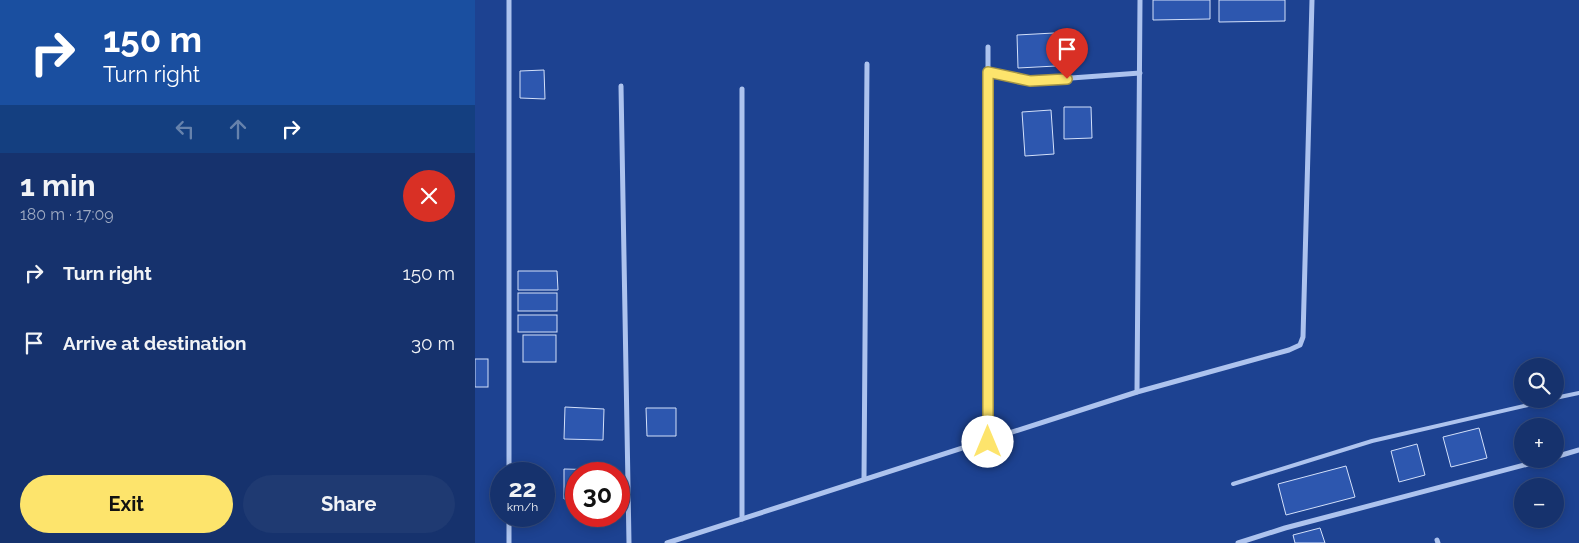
<!DOCTYPE html>
<meta charset="utf-8">
<style>
:root{--surface:#16326d;--page:#1f3a72;--text:#f1f3f6;--muted:#9eaac2;--line:#354d80;--accent:#fde46c}
body{margin:0;font-family:Raleway,sans-serif;background:var(--page);color:var(--text);height:100vh;display:flex;flex-direction:column;font-size:19px;white-space:nowrap}
*{box-sizing:border-box;margin:0}
p{font-size:16px;color:var(--muted)}
.icon{flex:none;width:28px;height:28px;fill:none;stroke:currentColor;stroke-width:2;stroke-linecap:round;stroke-linejoin:round}
.map{position:relative;flex:1;overflow:hidden}
.side{display:flex;flex-direction:column;background:var(--surface);width:475px}
.side>*{flex:none}
.guide{background:#1a4fa0;color:#fff;overflow:hidden}
.tools{position:absolute;left:1039px;top:358px;display:grid;gap:10px}
.tools a{display:grid;place-items:center;width:50px;height:50px;border-radius:50%;background:var(--surface);box-shadow:0 2px 12px #0003,0 0 0 1px var(--line);font-size:25px}
.speed{position:absolute;left:15px;top:462px;display:flex;gap:10px;font-size:25px;font-weight:700;text-align:center}
.speed>*{display:grid;place-content:center;width:65px;height:65px;border-radius:50%;background:var(--surface);box-shadow:0 2px 12px #0003,0 0 0 1px var(--line);line-height:1}
.speed small{font-size:12px;font-weight:400}
.speed .limit{border:8px solid #d22;background:#fff;color:#111}
.pin{position:absolute;display:grid;place-items:center;width:42px;height:42px;color:#fff;margin:-51px -21px;border-radius:50% 50% 50% 0;rotate:-45deg;box-shadow:0 0 5px #0007}
.pin .icon{rotate:45deg}
.me{position:absolute;width:55px;margin:-28px;rotate:0deg;stroke-linejoin:round;filter:drop-shadow(0 0 4px #0008)}
.turn{display:flex;align-items:center;gap:18px;height:105px;padding:0 20px;font-size:22px}
.turn .icon{width:65px;height:65px;stroke-width:2.5}
.turn b{display:block;font-size:35px;line-height:42px}
.lanes{display:flex;align-items:center;height:48px;padding:0 20px;background:#0003;justify-content:center;gap:25px;direction:ltr}
.lanes .off{opacity:.35}
.round{display:grid;place-items:center;flex:none;width:52px;height:52px;border-radius:26px;background:var(--page)}
.headline{display:flex;align-items:center;justify-content:space-between;height:85px;padding:0 20px}
h1{font-size:30px;font-weight:700;line-height:38px}
.button{display:flex;gap:10px;margin-top:auto;padding:10px 20px}
.button a{flex:1;height:58px;border-radius:30px;background:var(--accent);color:#111;font-size:20px;font-weight:700;line-height:58px;text-align:center}
.button a+a{background:var(--page);color:var(--text)}
ul{padding:0;list-style:none}
li{display:flex;align-items:center;gap:15px;height:70px;padding:0 20px}
li div{flex:1}
li b{display:block;font-size:19px}
li em{font-style:normal}
main{display:flex;flex:1;min-height:0}
.map>svg:first-child{display:block}
.building{fill:#2d57af;stroke:#d3e0fa}
.lines{fill:none;stroke-linecap:round;stroke-linejoin:round}
.service{stroke:#adc3ee;stroke-width:4}
.minor{stroke:#adc3ee;stroke-width:5}
.route-casing{stroke:#a49446;stroke-width:12}
.route{stroke:#fde46c;stroke-width:9}
</style>
<main>
<section class="side">
<div class="guide">
<div class="turn"><svg class="icon" aria-label="right" viewBox="0 0 24 24"><path d="M7 20v-9h11M14 6l5 5-5 5"/></svg><div><b>150 m</b>Turn right</div></div>
<div class="lanes"><svg class="icon off" aria-label="left" viewBox="0 0 24 24"><path d="M17 20v-9H6M10 6l-5 5 5 5"/></svg><svg class="icon off" aria-label="ahead" viewBox="0 0 24 24"><path d="M12 20V5M6 11l6-6 6 6"/></svg><svg class="icon" aria-label="right" viewBox="0 0 24 24"><path d="M7 20v-9h11M14 6l5 5-5 5"/></svg></div>
</div>
<div class="headline"><div><h1>1 min</h1><p>180 m · 17:09</p></div><a class="round" style="background:#d93025;color:#fff"><svg class="icon" aria-label="close" viewBox="0 0 24 24"><path d="M6 6l12 12M18 6L6 18"/></svg></a></div>
<ul>
<li><svg class="icon" aria-label="right" viewBox="0 0 24 24"><path d="M7 20v-9h11M14 6l5 5-5 5"/></svg><div><b>Turn right</b></div><em>150 m</em></li>
<li><svg class="icon" aria-label="arrive" viewBox="0 0 24 24"><path d="M6 21V4h12l-3 4 3 4H6"/></svg><div><b>Arrive at destination</b></div><em>30 m</em></li>
</ul>
<div class="button"><a>Exit</a><a>Share</a></div>
</section>
<div class="map">
<svg width="1104" height="543" viewBox="0 0 1104 543">
<rect width="100%" height="100%" fill="#1d4291"/>
<!-- building -->
<g class="building">
<path d="M678,0H735V19L678,20Z"/>
<path d="M744,0H810V21L744,22Z"/>
<path d="M579,33L581,66L543,68L542,35Z"/>
<path d="M69,70L70,99L45,98V71Z"/>
<path d="M589,107H616L617,138L589,139Z"/>
<path d="M576,110L579,154L550,156L547,112Z"/>
<path d="M43,271H82L83,290H43Z"/>
<rect x="43" y="293" width="39" height="18"/>
<rect x="43" y="315" width="39" height="17"/>
<rect x="48" y="335" width="33" height="27"/>
<rect x="0" y="359" width="13" height="28"/>
<path d="M90,407L129,409L128,440L89,439Z"/>
<path d="M171,408H201V436H172Z"/>
<path d="M1004,428L1012,458L976,467L968,437Z"/>
<path d="M942,444L950,475L924,482L916,451Z"/>
<path d="M871,466L880,497L811,515L803,484Z"/>
<path d="M89,469L129,470V474H101V499H89Z"/>
<path d="M845,528L850,543H820L818,535Z"/>
</g>
<g class="lines">
<!-- service -->
<g class="service">
<path d="M1080,398L1104,393"/>
<path d="M758,484L897,441L1079,399"/>
</g>
<!-- minor -->
<g class="minor">
<path d="M513,72L555,81L665,73"/>
<path d="M146,86L154,543"/>
<path d="M662,392L665,0"/>
<path d="M513,442V47"/>
<path d="M1080,457L1104,450"/>
<path d="M34,474V0"/>
<path d="M389,479L392,64"/>
<path d="M267,519V89"/>
<path d="M962,540L963,543"/>
<path d="M34,543V516"/>
<path d="M192,543L662,392L814,350L825,345L828,337L837,0"/>
<path d="M763,543L810,528L1072,459"/>
</g>
</g>
<g class="lines">
<!-- route casing -->
<g class="route-casing">
<path id="route" d="M513,442V72L555,81L592,79"/>
</g>
<!-- route -->
<use href="#route" class="route"/>
</g>
</svg>
<div class="tools">
<a><svg class="icon" aria-label="search" viewBox="0 0 24 24"><circle cx="10" cy="10" r="6"/><path d="M15 15l6 6"/></svg></a>
<a>+</a>
<a>−</a>
</div>
<div class="speed"><div>22<small>km/h</small></div><div class="limit">30</div></div>
<div class="pin" style="left:592px;top:79px;background:#d93025"><svg class="icon" aria-label="arrive" viewBox="0 0 24 24"><path d="M6 21V4h12l-3 4 3 4H6"/></svg></div>
<svg class="me" style="left:513px;top:442px" viewBox="-20 -20 40 40"><circle r="19" fill="#fff"/><path d="M0-13L10 11 0 6-10 11z" fill="#fde46c"/></svg>
</div>
</main>
